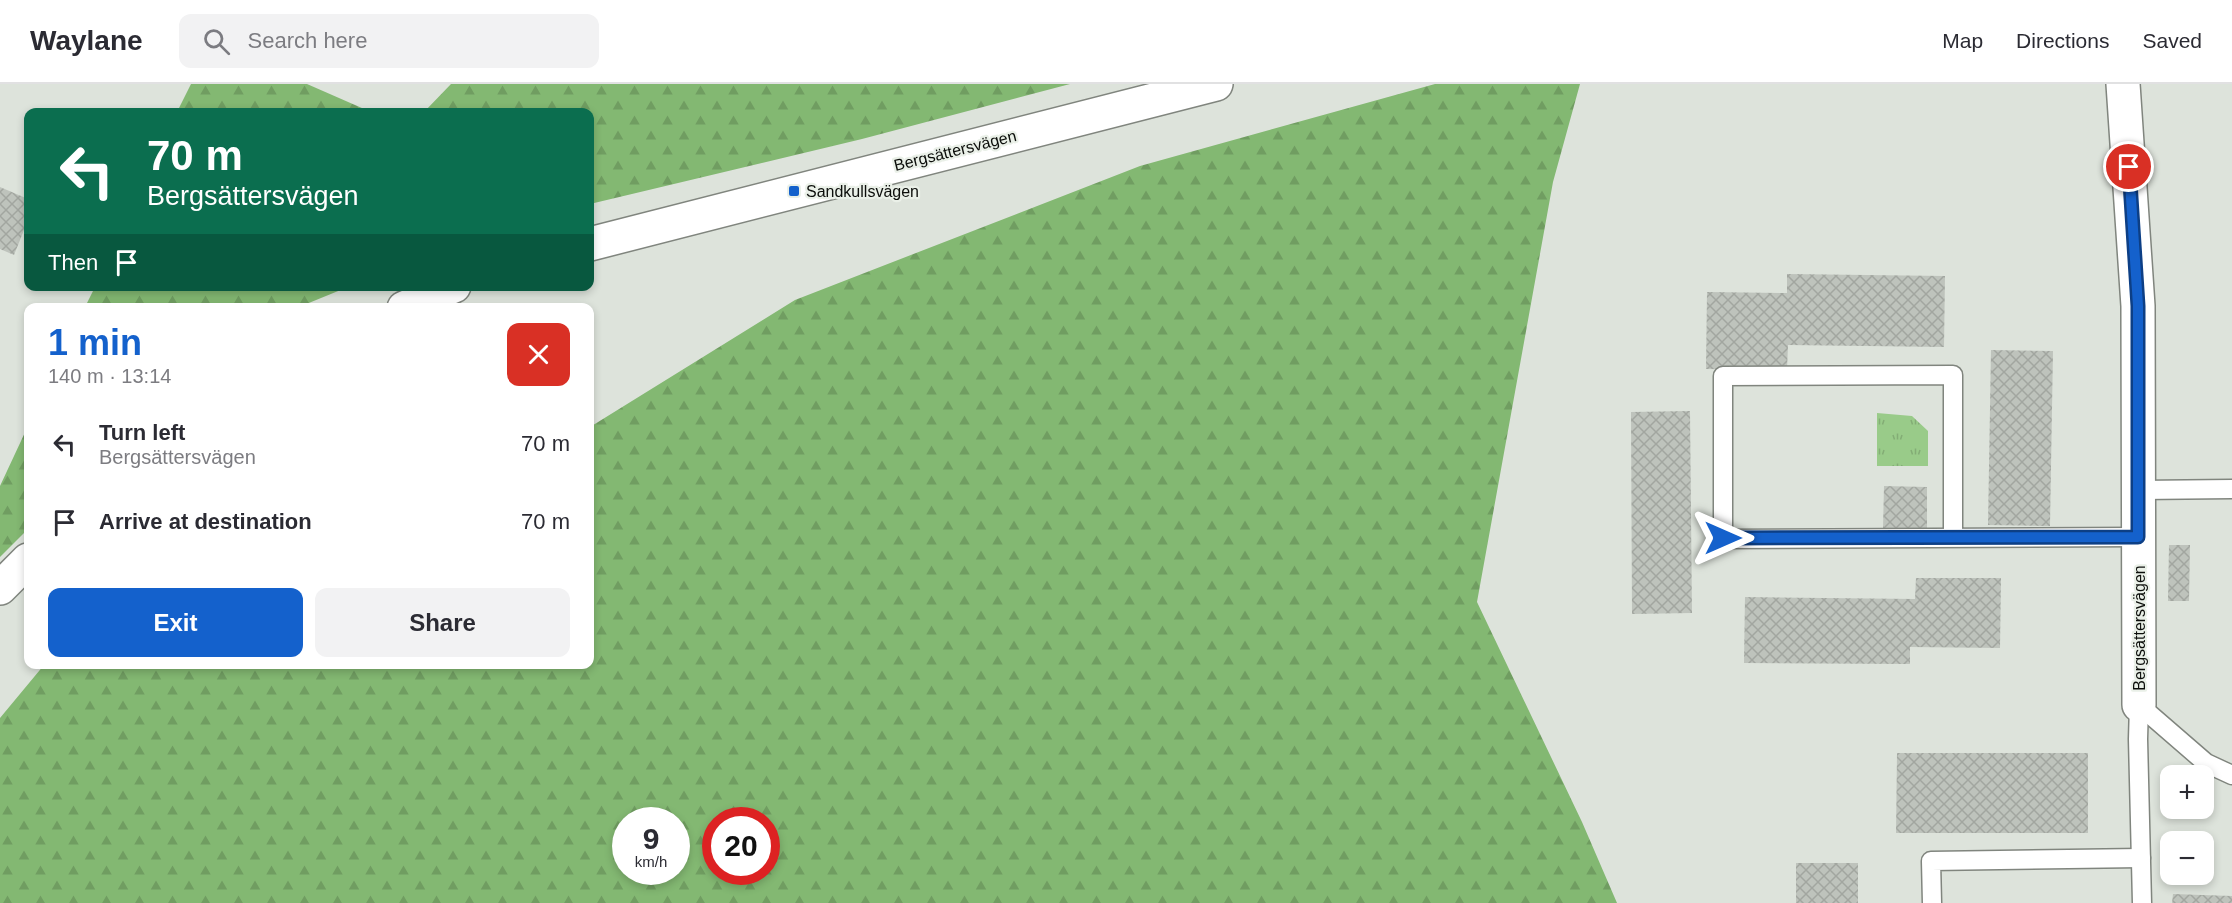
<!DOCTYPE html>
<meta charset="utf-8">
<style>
:root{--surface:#fff;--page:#f2f2f3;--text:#2b2b33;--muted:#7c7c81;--line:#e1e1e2;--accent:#1461cc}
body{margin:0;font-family:Arial,sans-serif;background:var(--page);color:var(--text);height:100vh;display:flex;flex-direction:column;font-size:22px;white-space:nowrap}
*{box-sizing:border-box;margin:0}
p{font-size:20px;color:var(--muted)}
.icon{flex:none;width:33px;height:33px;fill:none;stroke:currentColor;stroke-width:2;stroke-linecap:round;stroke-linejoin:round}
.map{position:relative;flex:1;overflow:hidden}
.side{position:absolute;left:24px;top:219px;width:570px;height:366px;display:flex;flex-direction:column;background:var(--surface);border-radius:12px;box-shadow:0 3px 9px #0003}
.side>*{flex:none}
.banner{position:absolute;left:24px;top:24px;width:570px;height:183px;border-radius:12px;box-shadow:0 3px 9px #0003;background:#0b6e4f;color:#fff;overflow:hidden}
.buttons{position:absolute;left:2160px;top:681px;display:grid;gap:12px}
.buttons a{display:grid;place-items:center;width:54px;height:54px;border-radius:12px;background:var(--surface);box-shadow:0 3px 9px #0003;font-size:30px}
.speed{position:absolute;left:612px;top:723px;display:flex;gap:12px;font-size:30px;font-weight:700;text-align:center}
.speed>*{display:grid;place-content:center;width:78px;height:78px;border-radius:50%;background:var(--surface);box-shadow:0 3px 9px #0003;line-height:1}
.speed small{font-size:15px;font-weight:400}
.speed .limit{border:9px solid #d22;background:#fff;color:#111}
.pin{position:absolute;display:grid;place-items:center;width:51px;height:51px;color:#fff;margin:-26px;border:3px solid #fff;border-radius:50%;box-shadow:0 2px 6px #0007}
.me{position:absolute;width:66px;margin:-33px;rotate:90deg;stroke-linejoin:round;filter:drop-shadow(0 0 4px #0008)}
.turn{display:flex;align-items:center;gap:21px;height:126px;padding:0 24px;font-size:27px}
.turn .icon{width:78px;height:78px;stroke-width:2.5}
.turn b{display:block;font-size:42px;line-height:51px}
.then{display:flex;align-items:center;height:57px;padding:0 24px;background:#0003;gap:12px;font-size:22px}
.round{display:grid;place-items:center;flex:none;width:63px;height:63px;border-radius:12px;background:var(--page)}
.headline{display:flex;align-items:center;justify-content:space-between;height:102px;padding:0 24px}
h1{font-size:36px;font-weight:700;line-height:45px;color:var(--accent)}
.primary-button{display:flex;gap:12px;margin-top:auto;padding:12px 24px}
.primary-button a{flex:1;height:69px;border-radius:12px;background:var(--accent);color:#fff;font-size:24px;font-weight:700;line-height:69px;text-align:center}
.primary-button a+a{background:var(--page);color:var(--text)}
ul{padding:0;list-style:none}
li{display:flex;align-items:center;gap:18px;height:78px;padding:0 24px}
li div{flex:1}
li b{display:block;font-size:22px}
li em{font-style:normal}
header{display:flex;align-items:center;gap:36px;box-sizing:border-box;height:84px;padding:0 30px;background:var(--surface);border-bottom:2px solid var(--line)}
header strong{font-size:28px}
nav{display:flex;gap:33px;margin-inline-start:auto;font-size:21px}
.search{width:420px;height:54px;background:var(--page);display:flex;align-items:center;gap:15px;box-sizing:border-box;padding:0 21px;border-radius:12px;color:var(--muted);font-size:22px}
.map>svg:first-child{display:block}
.forest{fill:url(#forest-firs);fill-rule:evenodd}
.park{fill:url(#park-tufts)}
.building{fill:url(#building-cross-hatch)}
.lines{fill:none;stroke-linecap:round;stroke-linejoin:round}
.service-casing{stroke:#80857e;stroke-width:21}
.minor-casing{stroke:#80857e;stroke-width:36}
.tertiary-casing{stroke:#80857e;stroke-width:36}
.service{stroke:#fff;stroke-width:18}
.minor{stroke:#fff;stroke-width:33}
.tertiary{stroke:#fff;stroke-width:33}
.route-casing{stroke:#0d3f85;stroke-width:15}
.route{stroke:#1461cc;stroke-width:10}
.poi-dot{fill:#1461cc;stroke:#eaf0e8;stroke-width:2}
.labels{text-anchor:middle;stroke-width:4.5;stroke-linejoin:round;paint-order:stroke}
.street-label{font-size:16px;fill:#0c0e0b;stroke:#eaf0e8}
.poi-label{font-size:16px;fill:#0c0e0b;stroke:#eaf0e8;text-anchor:start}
</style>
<header>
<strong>Waylane</strong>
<div class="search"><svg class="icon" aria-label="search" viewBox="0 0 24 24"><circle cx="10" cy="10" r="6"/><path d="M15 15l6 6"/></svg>Search here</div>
<nav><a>Map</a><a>Directions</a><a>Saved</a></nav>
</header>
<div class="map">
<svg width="2232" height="819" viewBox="0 0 2232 819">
<defs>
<pattern id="forest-firs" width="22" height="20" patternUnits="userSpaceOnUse" patternTransform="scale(1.5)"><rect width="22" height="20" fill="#83b872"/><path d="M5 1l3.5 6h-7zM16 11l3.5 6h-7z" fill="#709d61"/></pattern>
<pattern id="park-tufts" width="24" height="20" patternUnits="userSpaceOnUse" patternTransform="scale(1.5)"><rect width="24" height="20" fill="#99cb89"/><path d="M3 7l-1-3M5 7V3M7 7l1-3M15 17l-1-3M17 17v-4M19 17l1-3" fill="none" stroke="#83ad75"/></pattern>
<pattern id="building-cross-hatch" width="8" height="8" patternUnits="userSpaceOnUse" patternTransform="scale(1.5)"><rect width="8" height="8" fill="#bec3bc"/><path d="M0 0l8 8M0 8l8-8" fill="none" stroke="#a2a6a0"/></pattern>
</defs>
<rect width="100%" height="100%" fill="#dde3db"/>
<!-- forest -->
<g class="forest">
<path d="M191,0H307L371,28H177Z"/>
<path d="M451,0H1070L862,55L590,120V28H424Z"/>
<path d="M1435,0H1580L1553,98L1477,518L1582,738L1617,819H0V634L44,581L590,580V343L795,216L1140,82ZM676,736V788H626V736ZM766,736V788H716V736Z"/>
<path d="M95,203V202L348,203L299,223H85Z"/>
<path d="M28,342V445L0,473V402Z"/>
</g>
<!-- park -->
<path class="park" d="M1877,329L1912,332L1928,347V382H1877Z"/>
<!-- building -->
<g class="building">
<path d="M0,103L28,115V136L14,171L0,165Z"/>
<path d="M1787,190L1945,192L1944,263L1788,261L1787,286L1706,285L1707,208L1787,209Z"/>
<path d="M1991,266L2053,267L2050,442L1988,441Z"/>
<path d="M1690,327L1692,529L1632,530L1631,328Z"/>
<path d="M1884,402L1927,403V445H1883Z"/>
<path d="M2169,461H2190L2189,517H2168Z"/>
<path d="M1916,494H2001L2000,564L1910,563V580L1744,579L1745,513L1915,515Z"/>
<path d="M1897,669H2088V749H1896Z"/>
<rect x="1796" y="779" width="62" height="40"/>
<path d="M2173,810L2232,812V819H2172Z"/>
</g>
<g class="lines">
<!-- service casing -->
<g class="service-casing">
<g id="service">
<path d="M2140,406L2232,405"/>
<path d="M1953,454V291L1723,292V455L2138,453"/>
<path d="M2139,621L2138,655L2142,819"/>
<path d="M2139,621L2206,679L2232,691"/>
<path d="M1932,819L1931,777L2141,774"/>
</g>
</g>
<!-- minor casing -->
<g class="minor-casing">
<path id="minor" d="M2123,0L2138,222L2139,621"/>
</g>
<!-- tertiary casing -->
<g class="tertiary-casing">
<g id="tertiary">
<path d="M590,160L1216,0"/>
<path d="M404,224L454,202"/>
<path d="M0,504L28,476"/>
</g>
</g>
<!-- service -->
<use href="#service" class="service"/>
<!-- minor -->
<use href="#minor" class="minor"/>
<!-- tertiary -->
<use href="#tertiary" class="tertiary"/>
</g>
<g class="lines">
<!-- route casing -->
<g class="route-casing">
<path id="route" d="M1723,454L2138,453V222L2129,83"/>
</g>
<!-- route -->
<use href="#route" class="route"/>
</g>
<!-- markers -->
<rect class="poi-dot" x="788" y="101" width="12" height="12" rx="3"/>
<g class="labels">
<!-- street labels -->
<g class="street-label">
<text transform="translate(955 66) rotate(-14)" y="6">Bergsättersvägen</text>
<text transform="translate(2139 544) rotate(-90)" y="6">Bergsättersvägen</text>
</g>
<!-- poi labels -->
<g class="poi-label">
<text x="806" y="113">Sandkullsvägen</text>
</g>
</g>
</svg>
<div class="buttons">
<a>+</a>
<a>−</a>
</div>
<div class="speed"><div>9<small>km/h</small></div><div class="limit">20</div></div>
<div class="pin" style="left:2129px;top:83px;background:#d93025"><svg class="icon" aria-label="arrive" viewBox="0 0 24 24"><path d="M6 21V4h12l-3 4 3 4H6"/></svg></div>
<svg class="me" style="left:1723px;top:454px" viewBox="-20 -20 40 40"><path d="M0-17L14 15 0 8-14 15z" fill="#1461cc" stroke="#fff" stroke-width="4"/></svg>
<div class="banner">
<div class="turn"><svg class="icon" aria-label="left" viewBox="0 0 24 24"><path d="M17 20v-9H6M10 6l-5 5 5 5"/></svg><div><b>70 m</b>Bergsättersvägen</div></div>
<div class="then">Then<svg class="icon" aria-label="arrive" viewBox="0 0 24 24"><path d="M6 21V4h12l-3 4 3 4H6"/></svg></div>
</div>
<section class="side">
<div class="headline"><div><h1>1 min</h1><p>140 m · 13:14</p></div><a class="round" style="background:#d93025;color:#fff"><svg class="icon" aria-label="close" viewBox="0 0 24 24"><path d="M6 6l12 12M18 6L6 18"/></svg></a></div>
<ul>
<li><svg class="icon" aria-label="left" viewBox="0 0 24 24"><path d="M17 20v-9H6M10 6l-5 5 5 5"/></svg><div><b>Turn left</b><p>Bergsättersvägen</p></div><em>70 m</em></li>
<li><svg class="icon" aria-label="arrive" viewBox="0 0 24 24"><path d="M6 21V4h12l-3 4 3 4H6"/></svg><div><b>Arrive at destination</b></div><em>70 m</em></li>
</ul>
<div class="primary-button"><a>Exit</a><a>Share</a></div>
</section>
</div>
